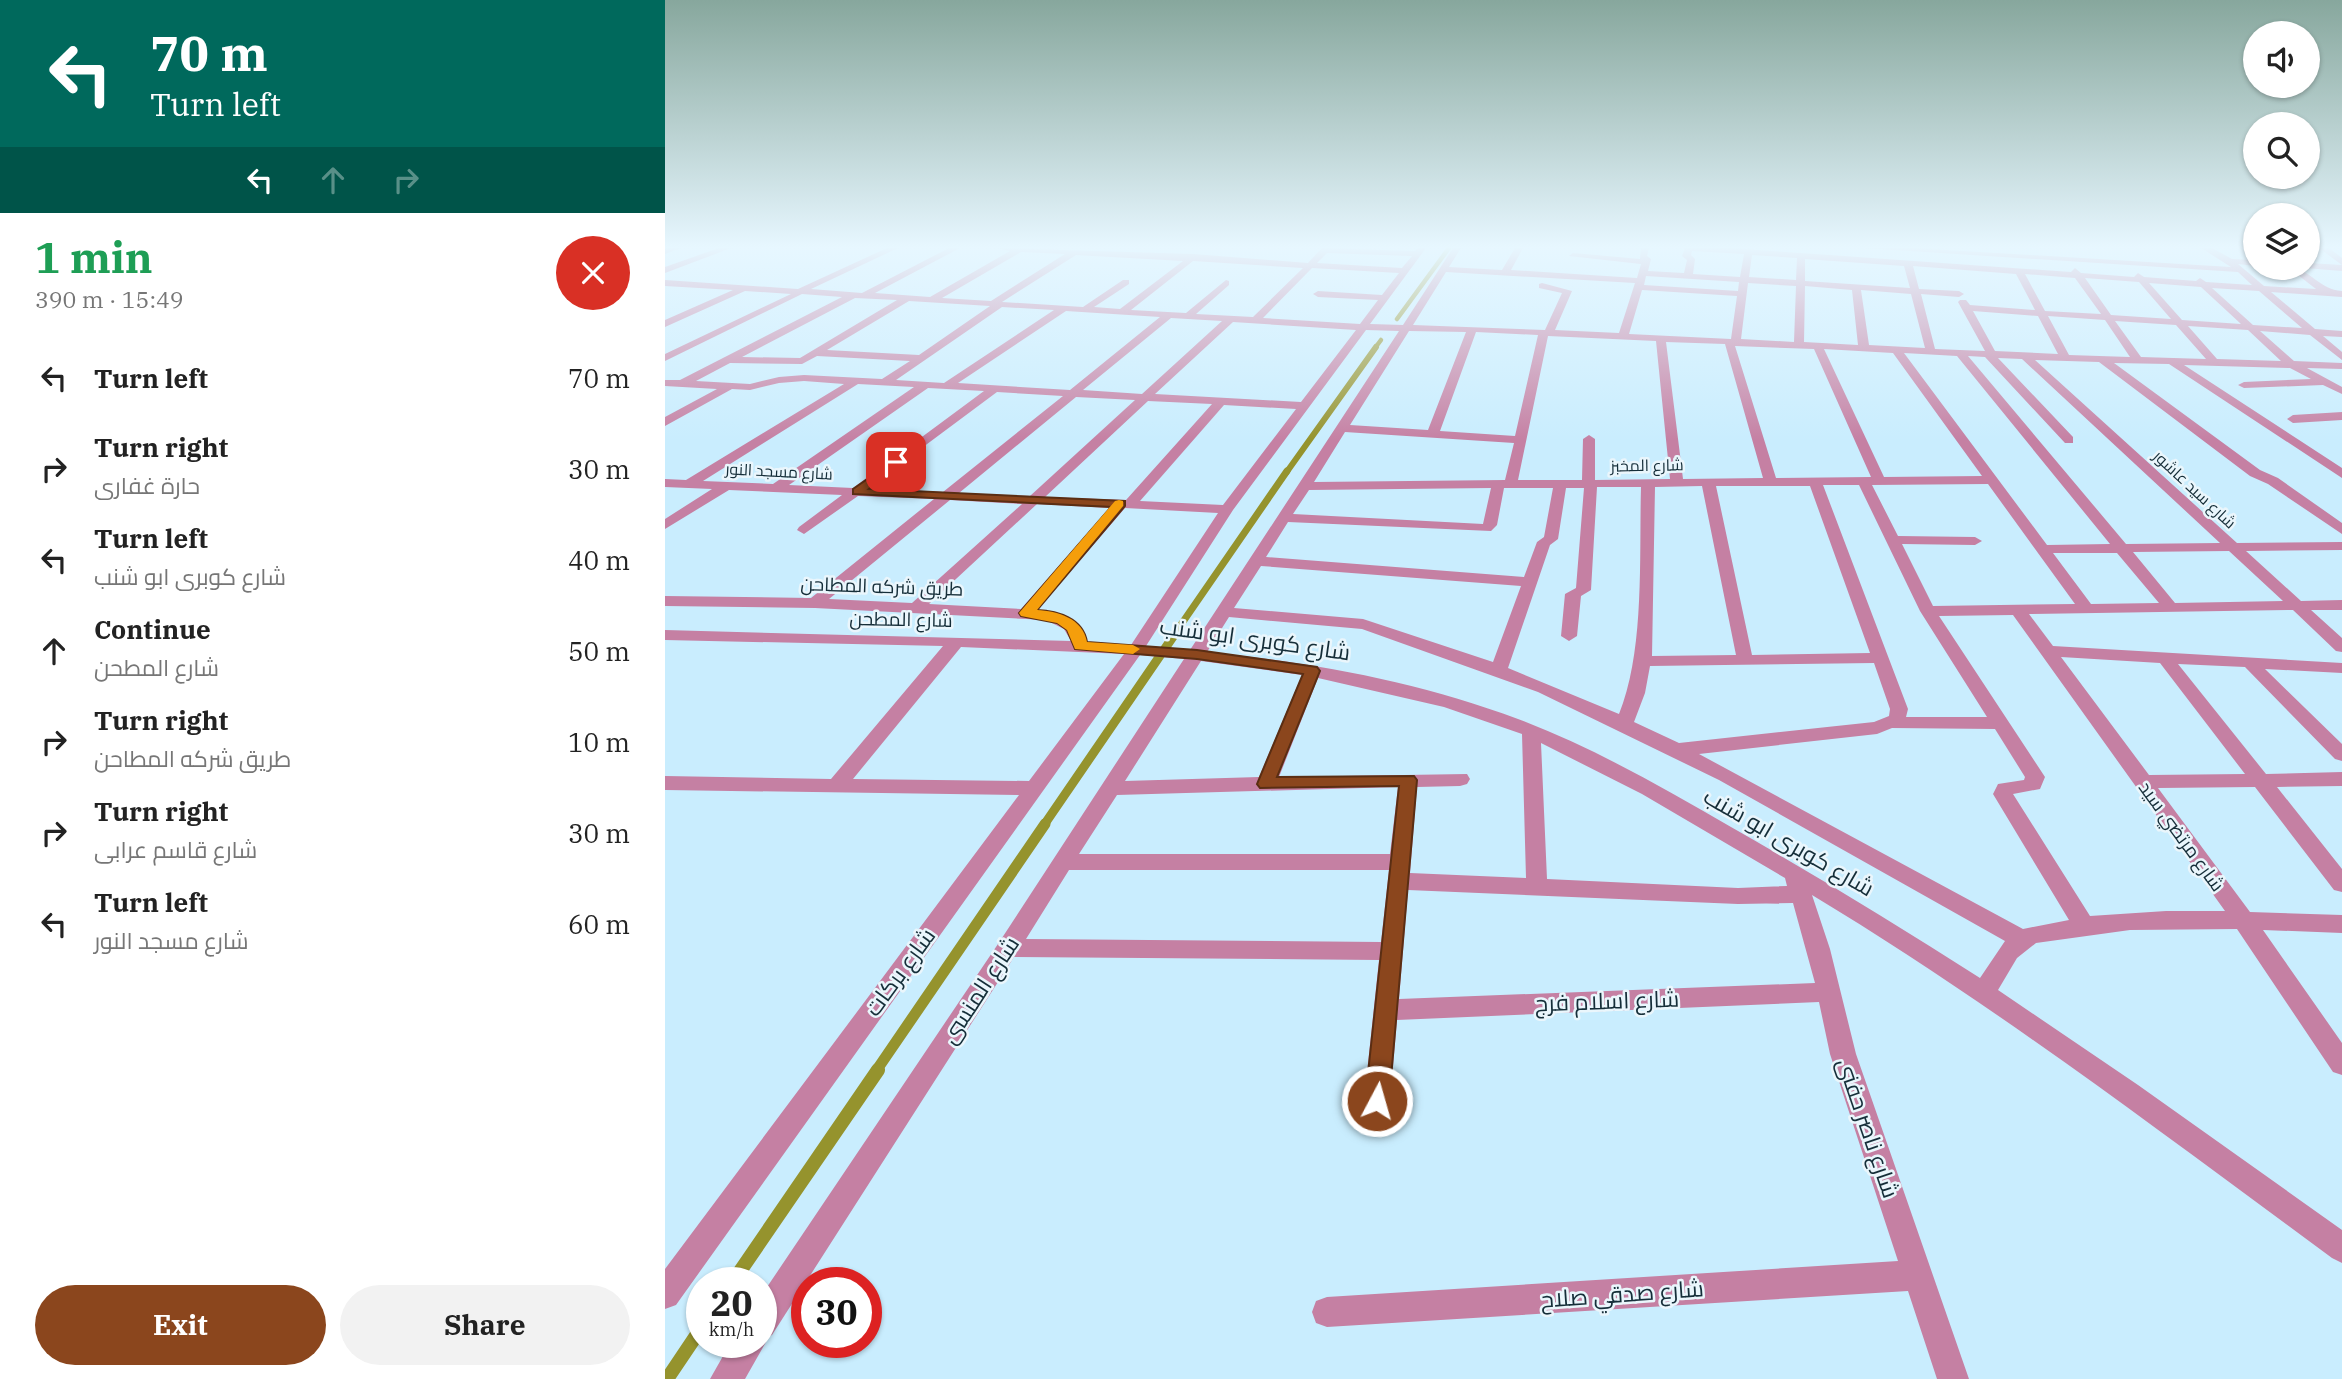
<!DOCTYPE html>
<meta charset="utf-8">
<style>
:root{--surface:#fff;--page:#f2f2f2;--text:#222;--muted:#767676;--accent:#8b461d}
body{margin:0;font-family:"IBM Plex Serif",Cairo,serif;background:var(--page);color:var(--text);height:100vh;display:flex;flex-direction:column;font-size:26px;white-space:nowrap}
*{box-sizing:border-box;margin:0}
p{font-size:23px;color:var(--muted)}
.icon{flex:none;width:38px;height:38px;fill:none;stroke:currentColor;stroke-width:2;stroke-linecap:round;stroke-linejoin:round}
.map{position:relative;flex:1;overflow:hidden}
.details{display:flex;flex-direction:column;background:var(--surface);width:665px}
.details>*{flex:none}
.hud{background:#00695c;color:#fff;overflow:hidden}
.controls{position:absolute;left:1578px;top:21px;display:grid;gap:14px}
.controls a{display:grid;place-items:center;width:77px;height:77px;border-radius:50%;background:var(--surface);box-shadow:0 2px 5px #0004;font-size:35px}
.speed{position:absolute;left:21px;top:1267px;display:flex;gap:14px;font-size:35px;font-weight:700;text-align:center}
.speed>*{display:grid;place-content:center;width:91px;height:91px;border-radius:50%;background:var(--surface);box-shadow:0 2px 5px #0004;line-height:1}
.speed small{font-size:18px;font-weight:400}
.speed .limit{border:10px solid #d22;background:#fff;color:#111}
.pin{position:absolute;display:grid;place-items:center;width:60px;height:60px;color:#fff;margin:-30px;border-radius:14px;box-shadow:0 4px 10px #0006}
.me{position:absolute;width:77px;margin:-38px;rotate:6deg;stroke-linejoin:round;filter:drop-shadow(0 0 5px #0008)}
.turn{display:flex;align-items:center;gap:24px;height:147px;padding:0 35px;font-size:32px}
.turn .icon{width:91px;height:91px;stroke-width:2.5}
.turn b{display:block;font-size:49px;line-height:60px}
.lanes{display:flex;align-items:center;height:66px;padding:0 35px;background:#0003;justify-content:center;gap:35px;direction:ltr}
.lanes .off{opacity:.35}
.round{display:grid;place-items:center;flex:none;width:74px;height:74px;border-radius:37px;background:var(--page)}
.overview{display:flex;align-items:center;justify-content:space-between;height:119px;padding:0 35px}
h1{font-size:42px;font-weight:700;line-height:52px;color:#1e9e55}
.button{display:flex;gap:14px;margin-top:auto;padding:14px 35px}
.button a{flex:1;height:80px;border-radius:42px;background:var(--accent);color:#fff;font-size:28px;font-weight:700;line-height:80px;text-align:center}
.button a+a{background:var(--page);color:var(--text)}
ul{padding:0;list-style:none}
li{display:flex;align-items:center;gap:21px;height:91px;padding:0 35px}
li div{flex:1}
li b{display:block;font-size:26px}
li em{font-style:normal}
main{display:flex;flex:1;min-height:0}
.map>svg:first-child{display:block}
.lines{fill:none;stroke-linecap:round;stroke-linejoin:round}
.stream-far5{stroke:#95932d;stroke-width:4.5}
.stream-far4{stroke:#95932d;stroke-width:6}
.stream-far3{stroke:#95932d;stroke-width:7}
.stream-far2{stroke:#95932d;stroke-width:9}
.stream-far1{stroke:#95932d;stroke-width:11}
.stream{stroke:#95932d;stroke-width:14}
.minor{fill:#c580a3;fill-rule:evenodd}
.route{fill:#8b461d;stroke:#5a2e13;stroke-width:2}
.slow{fill:#f59e0b}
.labels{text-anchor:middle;stroke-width:5;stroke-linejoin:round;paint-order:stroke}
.far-street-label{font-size:16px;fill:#152e39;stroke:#eaf6fc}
.street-label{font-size:19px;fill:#152e39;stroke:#eaf6fc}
.near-street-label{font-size:23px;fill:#152e39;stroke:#eaf6fc}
</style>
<main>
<section class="details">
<div class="hud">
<div class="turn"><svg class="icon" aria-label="left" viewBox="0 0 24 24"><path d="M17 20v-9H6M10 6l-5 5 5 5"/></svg><div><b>70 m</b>Turn left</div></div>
<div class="lanes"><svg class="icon" aria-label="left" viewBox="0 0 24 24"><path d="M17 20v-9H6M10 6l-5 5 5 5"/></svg><svg class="icon off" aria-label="ahead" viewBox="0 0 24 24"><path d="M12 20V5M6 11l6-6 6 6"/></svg><svg class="icon off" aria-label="right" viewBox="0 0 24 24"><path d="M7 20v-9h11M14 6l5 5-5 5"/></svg></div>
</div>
<div class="overview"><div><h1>1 min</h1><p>390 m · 15:49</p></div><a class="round" style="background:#d93025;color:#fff"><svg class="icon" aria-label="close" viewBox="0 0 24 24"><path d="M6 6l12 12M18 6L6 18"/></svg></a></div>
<ul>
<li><svg class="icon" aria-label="left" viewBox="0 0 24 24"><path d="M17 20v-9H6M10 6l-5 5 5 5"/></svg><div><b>Turn left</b></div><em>70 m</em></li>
<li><svg class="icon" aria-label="right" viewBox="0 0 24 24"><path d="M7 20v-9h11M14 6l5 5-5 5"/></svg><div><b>Turn right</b><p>حارة غفارى</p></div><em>30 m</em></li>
<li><svg class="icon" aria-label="left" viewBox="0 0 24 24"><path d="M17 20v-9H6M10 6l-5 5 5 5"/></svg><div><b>Turn left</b><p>شارع كوبرى ابو شنب</p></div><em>40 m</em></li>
<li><svg class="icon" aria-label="ahead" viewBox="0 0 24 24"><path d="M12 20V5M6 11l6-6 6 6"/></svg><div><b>Continue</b><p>شارع المطحن</p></div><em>50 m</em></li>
<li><svg class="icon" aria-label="right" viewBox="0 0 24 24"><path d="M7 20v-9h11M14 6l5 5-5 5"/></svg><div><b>Turn right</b><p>طريق شركه المطاحن</p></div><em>10 m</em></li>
<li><svg class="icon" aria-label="right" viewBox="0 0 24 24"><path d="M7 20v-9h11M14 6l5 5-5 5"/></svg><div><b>Turn right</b><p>شارع قاسم عرابى</p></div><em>30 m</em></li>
<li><svg class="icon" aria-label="left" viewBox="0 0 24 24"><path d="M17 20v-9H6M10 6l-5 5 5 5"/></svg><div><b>Turn left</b><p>شارع مسجد النور</p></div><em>60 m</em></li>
</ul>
<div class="button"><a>Exit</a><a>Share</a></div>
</section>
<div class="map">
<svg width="1677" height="1379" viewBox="0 0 1677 1379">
<rect width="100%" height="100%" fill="#c9edfe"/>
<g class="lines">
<!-- stream-far5 -->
<g class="stream-far5">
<path d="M732,319L784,248"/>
<path d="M710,348L716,340"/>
</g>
<!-- stream-far4 -->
<path class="stream-far4" d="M621,473L711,347"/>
<!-- stream-far3 -->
<path class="stream-far3" d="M513,629L622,471"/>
<!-- stream-far2 -->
<path class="stream-far2" d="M379,825L514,628"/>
<!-- stream-far1 -->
<path class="stream-far1" d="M211,1071L380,824"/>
<!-- stream -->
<g class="stream">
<path d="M67,1283L213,1070"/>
<path d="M2,1379L37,1327"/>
</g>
<!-- minor -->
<g class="minor">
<path d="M3,248H16L0,254V249Z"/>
<path d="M54,248H66L0,273V267Z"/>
<path d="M222,248H233L146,289L197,293L284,248H295L210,293L265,297L345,251L332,248L528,254L643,263L657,248L750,251L753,248H761L705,324L738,325L788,248H796L784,267L837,270L850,248H858L846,270L972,278L976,264L904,256L908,253L975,259L976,248H984L982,256L986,259L983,271L1019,273L1022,260L1017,256L1020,248H1065L1406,272L1410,268L1416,273L1469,277L1473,273L1479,277L1531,281L1535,278L1541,282L1587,285L1573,272L1198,248H1248L1566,267L1536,248H1547L1567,259L1591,260V266L1573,264L1599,286L1651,289L1624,268C1644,267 1654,290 1677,291V297L1606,292L1650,329L1677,331V337L1658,336L1677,352V360L1645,335L1595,331L1629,361L1677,363V369L1642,368L1677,387V394L1658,385L1579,388L1573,385L1579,382L1646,379L1625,368L1519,365L1677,468V478L1504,364L1449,363L1595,470L1613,478L1677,523V534L1603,484L1585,476L1434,362L1370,360L1572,543L1677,542V550L1581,551L1636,601L1677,600V610H1646L1677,638V652L1671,651L1628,610L1364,614L1388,646L1677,663V673L1600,669L1677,744V761L1670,759L1580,667L1513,664L1601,774L1677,772V786L1612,787L1677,869V892L1669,890L1590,787L1493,788L1585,912L1677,915V933L1598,930L1677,1043V1075L1668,1072L1572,929L1465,930L1371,943L1352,958L1333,990L1473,1085L1677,1230V1263L1667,1258C1497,1133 1328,1004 1147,895L1165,949L1191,1054L1304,1379H1272L1243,1291L662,1327L651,1323L647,1312L651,1301L662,1297L1233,1261L1165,1054L1154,1002L732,1020L725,1101L721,1110L712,1113L703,1110L699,1101L714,960L349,957L107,1335L99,1338L101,1342L80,1379H45L66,1342H96V1296L335,941L519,659L475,655L11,1305L0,1309V1269L354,795L0,790V776L166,779L278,646L0,640V630L406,641L399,629L381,620L150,608L0,606V596L146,598L269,499L193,496L139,534L132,530L134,527L177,495L64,490L0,529V519L47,489L0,487V479L21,480L179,384L139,381L114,383L85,390L67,389L0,426V417L52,389L0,386V380H15L177,297L137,294L0,361V354L126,294L80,291L0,327V320L68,290L0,286V280L133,289ZM1027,251L1079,254L1075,277L1028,274L1030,259L1026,255ZM356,252L400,254L326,301L277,298ZM662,253L747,256L737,268L652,263ZM411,255L518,261L455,309L429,307L464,284V280H458L418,307L337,302ZM1087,255L1132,258L1131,280L1084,277ZM1140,259L1239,266L1245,288L1140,281ZM528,261L638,268L588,317L531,314L564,285V281L561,280L521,313L466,310ZM1248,266L1351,274L1370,310L1305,305L1301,300H1295L1293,302L1320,351L1270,349L1256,294L1294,297L1299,294L1294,291L1254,289ZM647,268L734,273L717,295L653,291L648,294L653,297L713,300L695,324L598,318ZM781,272L970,283L954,333L890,330L907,291L877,283L874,284V288L897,293L880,330L748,325ZM1360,274L1410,278L1436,314L1380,311ZM981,276L1074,282L1073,291L979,285ZM1420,278L1474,282L1506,319L1446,315ZM1083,283L1131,286L1129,342L1076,339ZM1484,283L1536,287L1576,324L1517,320ZM1140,286L1187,290L1193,345L1139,342ZM1547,288L1594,291L1637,328L1588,325ZM977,290L1072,296L1066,339L964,334ZM1196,290L1246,294L1260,348L1204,345ZM190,298L232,300L135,358L77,357ZM244,301L325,306L254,355L162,350ZM337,307L389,310L279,383L231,380ZM401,311L495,317L405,390L293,383ZM1308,311L1373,316L1393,354L1330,351ZM1383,316L1440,320L1465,357L1404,355ZM506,318L557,321L477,394L418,390ZM1450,321L1511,325L1541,359L1476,357ZM568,322L691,330L636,402L490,394ZM1523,326L1583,330L1616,361L1552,359ZM701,330L734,331L525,650L481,646L568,510ZM744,331L801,332L763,430L685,425ZM811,332L873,335L850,436L775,431ZM883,336L991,341L1005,479L930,480V439L924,435L918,439L917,480H853ZM1001,342L1060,344L1098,478L1018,479ZM1070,346L1149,349L1206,477L1111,478ZM1159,349L1228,353L1317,476L1219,477ZM1239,353L1292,356L1445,544L1382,545ZM152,356L245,361L217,379L139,375L114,377L85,384L31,381L65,363L137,364ZM1303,356L1320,357L1400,443H1408V437L1333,358L1357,359L1555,543L1461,544ZM193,384L249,387L108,484L38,481ZM263,388L319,391L188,488L124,485ZM332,392L398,396L278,492L203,488ZM411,397L470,400L365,496L294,493ZM483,401L547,404L461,500L380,497ZM559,405L631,409L558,505L475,501ZM680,432L849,443L840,480L649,482ZM1323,484L1410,604L1268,606L1237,544L1310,545L1317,541L1310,537L1233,536L1207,485ZM1158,485H1194L1255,611L1322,717H1241L1243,709ZM1037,486L1071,655L987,656L990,487ZM1051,486H1145L1205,653L1087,655ZM932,487H976C974,557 980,650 954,714L843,668L885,545L893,539L901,488H919L911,588L900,594L896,636L904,641L912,636L916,596L926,590ZM826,488L818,524L628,514L644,490ZM839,488H888L879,537L872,542L859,577L601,557L623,522L826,531L832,525ZM285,500L357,504L247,603L164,599ZM372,504L445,508L356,609L264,604ZM460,508L553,513L466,645L422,642C415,619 395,611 372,610ZM1564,551L1618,601L1510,603L1468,552ZM1388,553H1452L1494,603L1426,604ZM596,566L856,586L828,662L698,619L569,608ZM1348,615L1560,911H1501L1425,916L1348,794L1375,789L1380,777L1274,616ZM564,617L697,629L873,692L1054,780L1340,941L1315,978C1233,925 1150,875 1066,827C997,787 927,747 853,719C754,682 646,662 542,652ZM296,647L459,654L364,781L188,779ZM1396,657L1495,663L1580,774L1484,775ZM536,661L637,675L594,777L460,781ZM1209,663L1225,709L1224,716L1209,722L1014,743L969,722L980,693L985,666ZM653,678L779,707L857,734L861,878L745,873L752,787L795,786L802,784L805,779L802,774L614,777ZM1227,728L1330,729L1360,777L1359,780L1333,784L1328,794L1404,920L1358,929L1034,754L1212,734ZM876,743L977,794L1120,878L1122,886L1073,888L882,879ZM733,787L725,854H414L452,795ZM404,870H724L716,942L361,939ZM743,890L1073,904L1128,903L1150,983L734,999Z"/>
<path d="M1654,248H1664L1677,258V265Z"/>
<path d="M1643,263L1677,265V271L1640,268H1643Z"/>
<path d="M1677,412V420L1628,423L1622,419L1628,415Z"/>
</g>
</g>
<!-- sky -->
<linearGradient id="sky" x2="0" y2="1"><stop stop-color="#87a79d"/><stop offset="0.56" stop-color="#e7f7ff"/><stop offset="1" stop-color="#e7f7ff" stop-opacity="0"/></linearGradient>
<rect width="1677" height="441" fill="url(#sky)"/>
<!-- route -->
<path class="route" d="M231,459L235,460V465L204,489L460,501V506L372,610C393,611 418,618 422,642L532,650L652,667L655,671L612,777L749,776L752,780L724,1101L720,1108L712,1112L703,1108L700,1101L734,786L595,788L592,784L638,674L532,659L410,649L402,630L392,623L356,616L354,613L446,507L188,494V489Z"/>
<!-- slow -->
<path class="slow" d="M454,500L458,501V506L372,610C392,611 418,618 422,642L468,645L475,649L468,654L410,649L402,630L392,623L356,616L354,613L450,501Z"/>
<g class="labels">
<!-- far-street labels -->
<g class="far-street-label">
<text transform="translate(982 465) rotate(-1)" y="6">شارع المخبز</text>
<text transform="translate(114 471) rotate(3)" y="6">شارع مسجد النور</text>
<text transform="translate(1530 489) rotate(43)" y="6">شارع سيد عاشور</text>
</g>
<!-- street labels -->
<g class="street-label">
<text transform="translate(217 586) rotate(2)" y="7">طريق شركه المطاحن</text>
<text transform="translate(236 619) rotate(1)" y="7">شارع المطحن</text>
<text transform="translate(1517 836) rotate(54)" y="7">شارع مرتضي سيد</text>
</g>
<!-- near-street labels -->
<g class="near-street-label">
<text transform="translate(590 639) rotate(8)" y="8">شارع كوبرى ابو شنب</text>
<text transform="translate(1124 842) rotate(30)" y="8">شارع كوبرى ابو شنب</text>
<text transform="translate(235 972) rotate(-54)" y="8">شارع بركات</text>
<text transform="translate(315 990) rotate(-57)" y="8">شارع المنسى</text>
<text transform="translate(942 1001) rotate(-2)" y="8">شارع اسلام فرج</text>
<text transform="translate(1203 1128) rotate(71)" y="8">شارع ناصر حفنى</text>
<text transform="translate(957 1294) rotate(-4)" y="8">شارع صدقي صلاح</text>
</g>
</g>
</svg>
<div class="controls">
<a><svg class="icon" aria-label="sound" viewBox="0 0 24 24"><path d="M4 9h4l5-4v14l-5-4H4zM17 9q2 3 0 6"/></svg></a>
<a><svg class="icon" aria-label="search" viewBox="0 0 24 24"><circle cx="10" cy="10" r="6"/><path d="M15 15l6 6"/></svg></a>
<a><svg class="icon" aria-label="layers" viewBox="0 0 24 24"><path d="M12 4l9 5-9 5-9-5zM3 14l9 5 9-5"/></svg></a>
</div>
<div class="speed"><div>20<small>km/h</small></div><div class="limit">30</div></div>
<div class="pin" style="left:231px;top:462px;background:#d93025"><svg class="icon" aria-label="arrive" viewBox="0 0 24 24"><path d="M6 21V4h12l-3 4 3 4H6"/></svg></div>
<svg class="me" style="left:712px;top:1101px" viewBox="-20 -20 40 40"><circle r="17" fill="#8b461d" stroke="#fff" stroke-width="3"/><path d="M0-11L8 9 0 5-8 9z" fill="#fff"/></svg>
</div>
</main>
